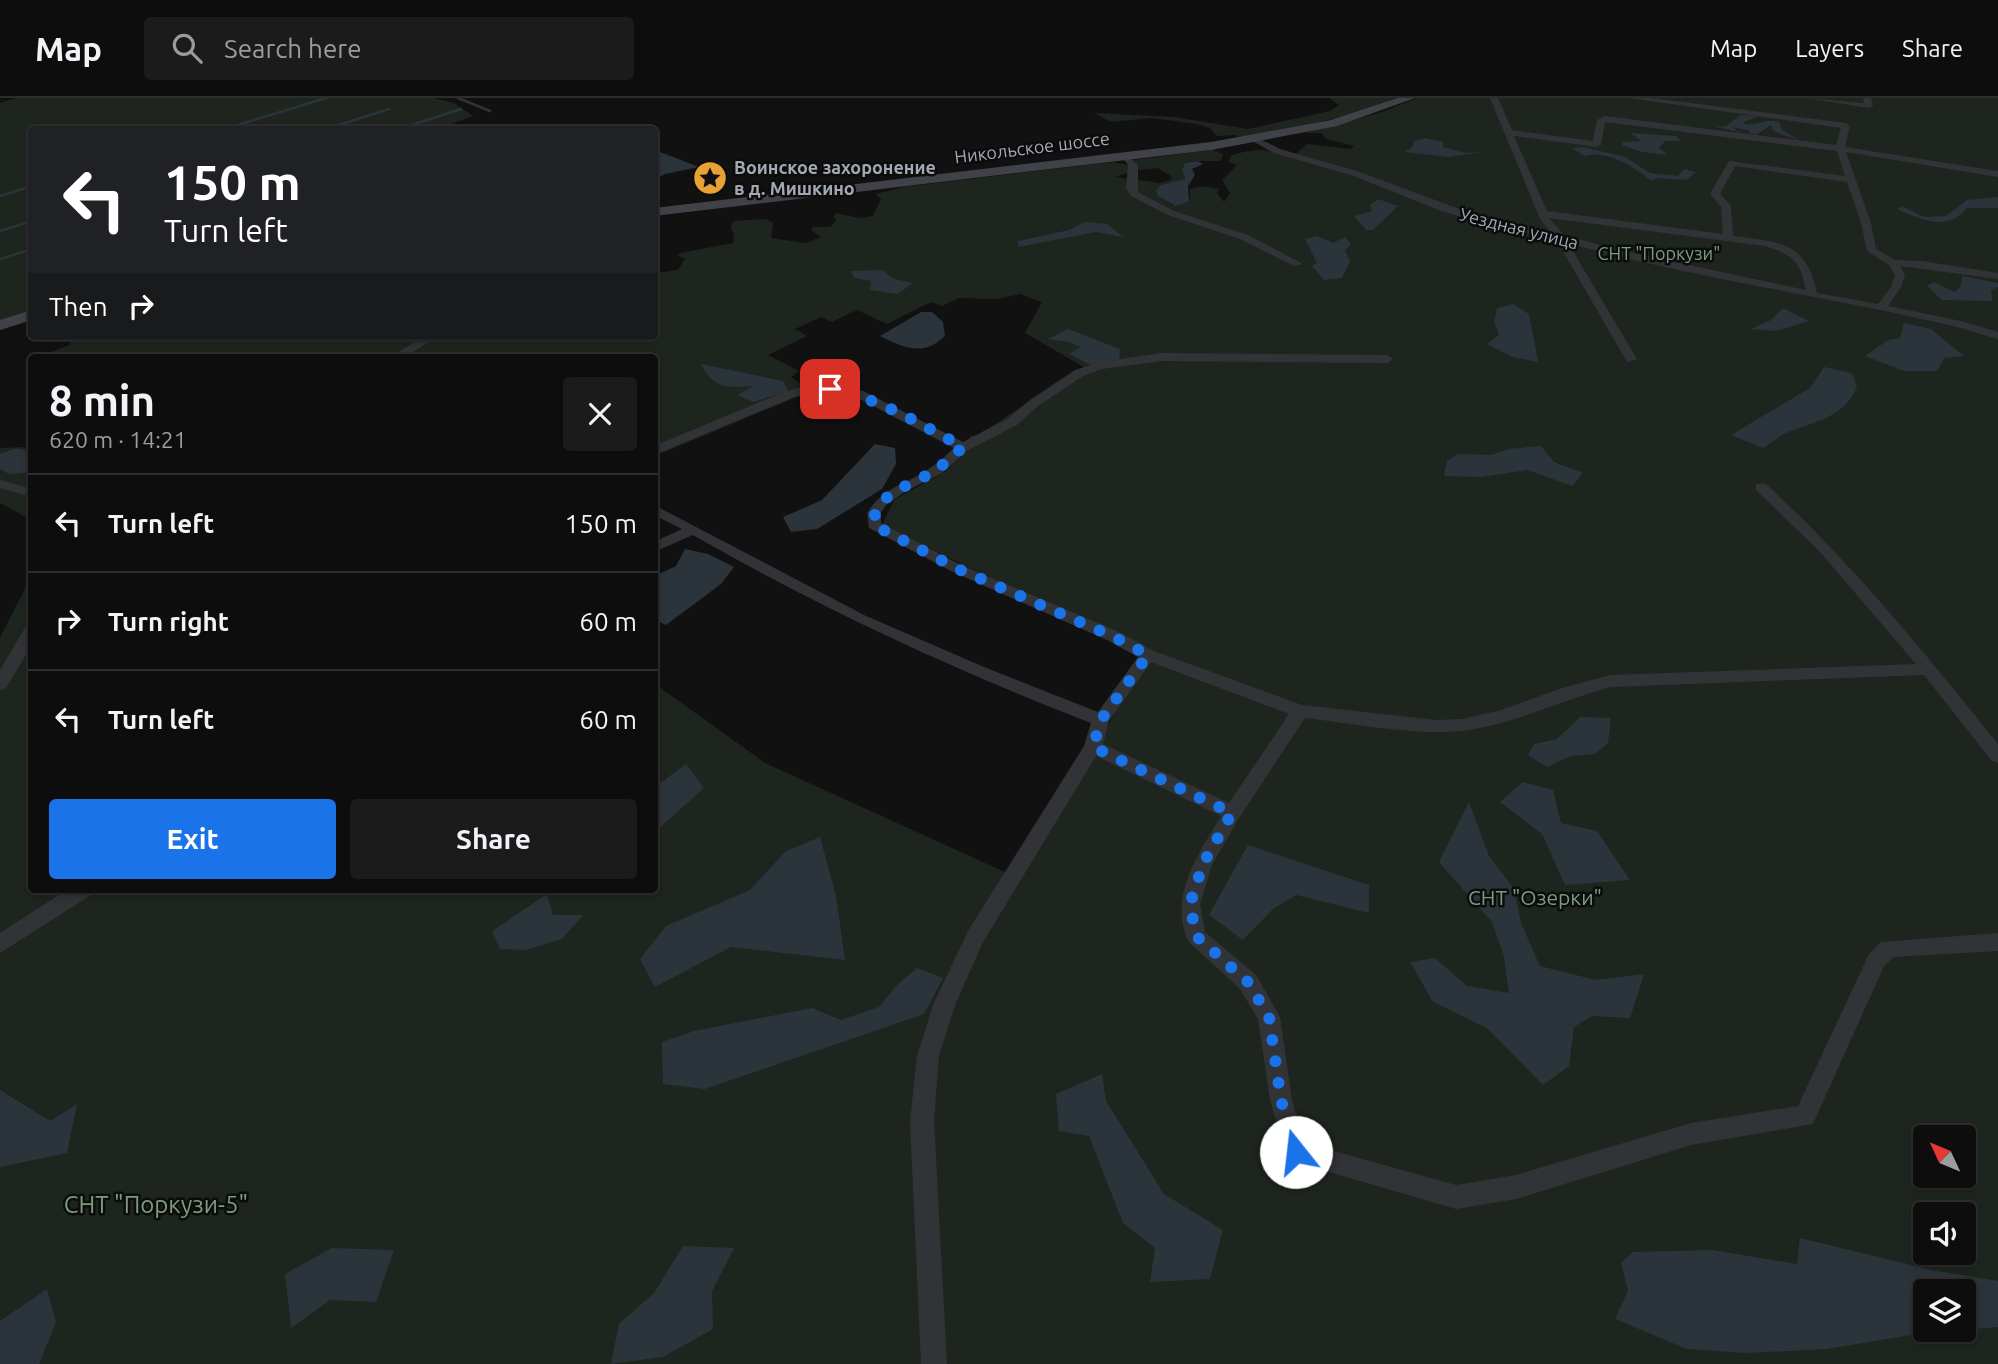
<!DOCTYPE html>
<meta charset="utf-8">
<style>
:root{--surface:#0d0d0e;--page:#1b1b1c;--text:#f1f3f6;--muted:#9a9c9e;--line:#2d2d2e;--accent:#1a73e8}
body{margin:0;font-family:Ubuntu,sans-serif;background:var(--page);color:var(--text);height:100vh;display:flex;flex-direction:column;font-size:26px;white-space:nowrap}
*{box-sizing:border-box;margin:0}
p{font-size:23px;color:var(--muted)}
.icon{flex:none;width:38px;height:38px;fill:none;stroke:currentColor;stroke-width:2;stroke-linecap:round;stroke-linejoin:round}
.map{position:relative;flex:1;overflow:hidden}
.panel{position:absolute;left:28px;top:256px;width:630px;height:539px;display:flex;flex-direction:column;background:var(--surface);border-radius:7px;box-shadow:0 4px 10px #0003,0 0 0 2px var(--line)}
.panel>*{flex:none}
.guide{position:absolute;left:28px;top:28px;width:630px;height:214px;border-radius:7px;box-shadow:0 4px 10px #0003,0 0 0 2px var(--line);background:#202124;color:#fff;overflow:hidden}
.needle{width:46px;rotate:314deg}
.fabs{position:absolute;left:1913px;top:1027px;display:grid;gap:14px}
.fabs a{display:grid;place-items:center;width:63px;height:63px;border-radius:7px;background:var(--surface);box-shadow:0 4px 10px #0003,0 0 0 2px var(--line);font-size:35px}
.pin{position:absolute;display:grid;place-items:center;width:60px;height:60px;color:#fff;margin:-30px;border-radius:14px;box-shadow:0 4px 10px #0006}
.me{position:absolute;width:77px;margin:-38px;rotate:344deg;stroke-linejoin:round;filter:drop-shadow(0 0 5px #0008)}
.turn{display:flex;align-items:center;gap:24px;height:147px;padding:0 21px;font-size:32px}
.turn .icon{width:91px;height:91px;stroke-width:2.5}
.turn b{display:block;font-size:49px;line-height:60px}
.then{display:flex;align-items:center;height:66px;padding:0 21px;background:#0003;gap:14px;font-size:26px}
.round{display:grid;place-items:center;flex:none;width:74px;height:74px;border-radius:7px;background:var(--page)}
.head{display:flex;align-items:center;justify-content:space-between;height:119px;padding:0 21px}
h1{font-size:42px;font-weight:700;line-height:52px}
.button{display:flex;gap:14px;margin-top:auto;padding:14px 21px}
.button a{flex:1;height:80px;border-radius:7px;background:var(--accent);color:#fff;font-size:28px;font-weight:700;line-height:80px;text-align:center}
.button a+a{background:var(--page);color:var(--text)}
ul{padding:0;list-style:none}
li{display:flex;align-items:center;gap:21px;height:98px;padding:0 21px;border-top:2px solid var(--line)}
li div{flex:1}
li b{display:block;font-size:26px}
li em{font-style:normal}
header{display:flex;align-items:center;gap:42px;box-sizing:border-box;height:98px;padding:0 35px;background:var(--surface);border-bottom:2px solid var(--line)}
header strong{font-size:33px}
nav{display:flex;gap:38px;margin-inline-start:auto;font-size:24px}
.search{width:490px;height:63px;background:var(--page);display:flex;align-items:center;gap:18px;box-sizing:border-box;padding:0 24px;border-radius:7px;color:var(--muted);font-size:26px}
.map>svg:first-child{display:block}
.green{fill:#1e251e;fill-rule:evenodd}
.water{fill:#2b343a;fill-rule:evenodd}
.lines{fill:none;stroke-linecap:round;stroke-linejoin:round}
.stream{stroke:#2b343a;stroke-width:2.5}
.street{fill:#323337;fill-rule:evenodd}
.secondary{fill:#404247;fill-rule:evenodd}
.route{stroke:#1a73e8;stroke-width:12;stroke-dasharray:0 21.6}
.labels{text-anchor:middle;stroke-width:5;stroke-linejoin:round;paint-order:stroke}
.far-street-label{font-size:18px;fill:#a3a9b3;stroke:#0c0c0d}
.far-poi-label{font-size:18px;font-weight:bold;fill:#a3a9b3;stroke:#0c0c0d;text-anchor:start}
.far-park-label{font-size:18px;fill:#7b9d7b;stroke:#0c0c0d}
.park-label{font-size:21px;fill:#7b9d7b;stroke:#0c0c0d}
.near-park-label{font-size:24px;fill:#7b9d7b;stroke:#0c0c0d}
</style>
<header>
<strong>Map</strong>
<div class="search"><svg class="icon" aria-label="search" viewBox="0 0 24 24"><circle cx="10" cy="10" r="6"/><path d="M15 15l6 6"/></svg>Search here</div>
<nav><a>Map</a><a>Layers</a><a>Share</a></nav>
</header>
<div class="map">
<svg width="1998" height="1266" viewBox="0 0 1998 1266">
<rect width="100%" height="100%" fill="#111112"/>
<!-- green -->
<g class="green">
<path d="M16,0H433L454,5L473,18L435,32H32L31,213L0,223V5Z"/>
<path d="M1330,0H1399C1347,20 1293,31 1239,39L1236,37L1217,38L1210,30L1197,26L1151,20L1111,24L1094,15L1174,19L1248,31L1330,13L1339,7Z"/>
<path d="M1417,0H1998V1266H0V539L24,493L31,468L32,791H654L655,586L765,665L1020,781L1148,557L882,427L894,402L946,373L968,351L970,338L978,337L1084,269L1025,235L1042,204L1020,196L998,201L959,200L942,208L931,204L887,226L857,212L832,224L821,219L795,231L807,238L768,257L799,273L791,279L811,293L655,358L654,259H51V254L69,247L76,238H654L655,175L678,172L685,160L677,158L680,155L733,145L734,138L731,129L733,123L766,121L773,125L771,140L806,145L821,139L812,133V129H830L836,123L834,118L836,115L859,120L873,118L881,101L875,96L904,89L1113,64L1128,67V75L1115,79L1160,85L1172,81L1171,78L1158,70L1139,72L1134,62L1213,52L1223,56L1221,63H1194L1185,65L1182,71L1185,82L1161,87L1162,98L1173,107L1190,101V91L1203,88L1219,91L1217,95L1224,104L1230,95L1222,82L1237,67L1228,64L1232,57C1258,50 1266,51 1292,59L1307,46L1351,51L1354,48L1326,41L1321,35H1304L1379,15ZM1925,1040H1964V1078H1925ZM1925,1116H1964V1155H1925ZM1925,1194H1964V1232H1925Z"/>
<path d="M24,349L31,351V422L0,405V350Z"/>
</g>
<!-- water -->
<g class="water">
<path d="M1741,17L1758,18L1742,25C1753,30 1766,19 1779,24L1782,32L1800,43L1773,33L1771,27L1756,37L1750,35L1749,32L1732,29L1739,34L1716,29L1726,28Z"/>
<path d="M1630,35L1676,38L1681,43H1665L1659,50L1668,57L1642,54L1622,47L1623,44L1642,43Z"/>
<path d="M1425,40L1443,44V49L1466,55L1483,54L1448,59L1405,54L1413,49L1414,43Z"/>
<path d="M1583,49L1625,59L1650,75L1678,78L1684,71L1696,74L1686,82L1657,80L1652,83C1634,69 1607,51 1584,58L1572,50Z"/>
<path d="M660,54L699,69L665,76L655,82V55Z"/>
<path d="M1198,63L1203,66L1192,71L1195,77L1188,88L1189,103L1176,108L1158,98L1156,92L1161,87L1185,81L1182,71L1185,65Z"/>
<path d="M1998,99V110H1967C1948,134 1921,122 1897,111L1902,108L1924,119L1946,118L1967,102Z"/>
<path d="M1378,101L1398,108L1373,132H1366L1354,118L1372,113L1370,107Z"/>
<path d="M1085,124L1107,126L1123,139L1096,134L1018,149V143L1069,132Z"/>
<path d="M1317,138L1333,145L1345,139L1351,146L1345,152L1350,163L1342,180L1324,182L1312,168L1317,165L1305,141Z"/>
<path d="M882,172L894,181L913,185L898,196L870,192L871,183L855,180L850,173Z"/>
<path d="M1962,178L1998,185V189L1991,192L1992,203L1942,202L1927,188L1934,184L1955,194L1961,188Z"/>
<path d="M1513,206L1529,216L1538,264L1513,259L1487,246L1499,237L1494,224L1497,210Z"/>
<path d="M1783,210L1809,223L1776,233L1751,231L1771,222Z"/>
<path d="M921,214H932L943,224L945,238C923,259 904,250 880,238Z"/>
<path d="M1904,225L1931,231L1964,258L1944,260L1937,273H1904L1865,258L1888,242L1900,240Z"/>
<path d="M1068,231L1120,251L1119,263L1091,267L1069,256L1081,249L1069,244L1047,241Z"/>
<path d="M701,266L783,283L788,293L753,304L737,297L753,288C729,290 713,291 701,266Z"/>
<path d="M1824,269L1852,275L1857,289C1843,321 1815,323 1786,335C1778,339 1771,345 1763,350L1731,337L1810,290Z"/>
<path d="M875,346L895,350L896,366L882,391L817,431L791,434L783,419L822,402Z"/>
<path d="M1541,348L1554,364L1583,375L1572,388L1528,372L1480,379L1444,378L1447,363L1458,356L1491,357L1509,351Z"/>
<path d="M13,351H21L31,356V374L9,376L0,371V356Z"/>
<path d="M685,451L708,456L734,469L721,486L666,527L655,522V478L676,468Z"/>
<path d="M1580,619L1611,620L1608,645L1595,656L1571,658L1547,669L1528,657L1534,646L1557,641Z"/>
<path d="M686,666L704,690L655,734V686H659Z"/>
<path d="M1523,684L1553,692L1561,725L1597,733L1630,782L1565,787L1542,736L1500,704Z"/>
<path d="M1469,704L1489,758L1514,791L1521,825L1540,868L1596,882L1644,876L1630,920L1592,918L1574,929L1569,968L1543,987L1487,930L1433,904L1410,864L1435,860L1467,888L1509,895L1504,858L1492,824L1439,764Z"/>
<path d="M820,739L836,798L845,862L731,849L655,889L640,861L666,828L750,792L786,753Z"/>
<path d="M1248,747L1369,787V815L1296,797L1273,811L1243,842L1209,817Z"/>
<path d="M547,796L553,817H583L562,841L525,852L500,851L492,833Z"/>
<path d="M917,870L943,880L924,916L705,991L663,986L662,944L694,933L812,910L841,922L879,909L897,887Z"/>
<path d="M1102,976L1106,1003L1164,1096L1223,1132L1210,1181L1150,1184L1155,1150L1123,1125L1089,1038L1059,1033L1056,996Z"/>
<path d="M0,992L50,1023L77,1006L67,1055L0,1069Z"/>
<path d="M1800,1140L1931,1172L1998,1183V1229L1917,1236L1827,1251L1746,1255L1687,1251L1615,1221L1628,1193L1621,1165L1633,1154L1712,1152L1797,1166ZM1925,1194H1964V1232H1925Z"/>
<path d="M683,1148L734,1150L712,1193L713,1231L663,1259L611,1266L619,1226L654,1195Z"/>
<path d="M332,1150L394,1152L376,1204L330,1202L291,1230L285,1176Z"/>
<path d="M47,1191L56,1224L39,1266H0V1223Z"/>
</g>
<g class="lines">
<!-- stream -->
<g class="stream">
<path d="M458,0L490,13"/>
<path d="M221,32L326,0"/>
<path d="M323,32L389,11"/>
<path d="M397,32L461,11"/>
<path d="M0,98L32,88"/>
<path d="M0,133L32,123"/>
<path d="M0,161L32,151"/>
</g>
<!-- street -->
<g class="street">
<path d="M1490,0H1498L1512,32L1593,43L1597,22L1605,18L1836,47L1841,30L1629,0H1652L1846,25L1850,28L1845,49L1998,73V79L1846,54L1871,125L1876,151L1895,162L1922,163L1998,175V181L1900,168L1905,177L1901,189L1888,208L1961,223L1998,234V241C1984,238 1971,232 1957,229C1828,198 1696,181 1568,145L1637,261L1627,264L1556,141L1479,125L1439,112L1351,77L1274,55L1249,41L1256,39L1280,51L1357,73L1481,119L1550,133L1540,121ZM1605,24L1837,53L1845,78L1729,63L1710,96L1721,109L1723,136L1547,113L1514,38L1597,49L1601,46ZM1735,68L1847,84L1861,125L1867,153L1889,167L1895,177L1891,189L1878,206L1817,195C1806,143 1779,144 1733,138L1731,108L1720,96ZM1549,120L1765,148C1793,157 1800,163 1806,192L1614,151L1564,137Z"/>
<path d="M1806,0L1864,5L1863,0H1871L1873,8L1869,10Z"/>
<path d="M1126,56L1138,67V94L1174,113L1248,137L1303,166L1294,168L1240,141L1168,117L1131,98L1126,90L1128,67L1122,59Z"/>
<path d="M424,238H438L405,259H391Z"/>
<path d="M1162,255L1387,257L1393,261L1387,265L1162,263L1102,271L1083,278L1038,308L1017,327L968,352L942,375L906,393L886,407L881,415V425L961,467L1119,534L1154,553L1302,607L1436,622L1462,621L1501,612L1562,590L1611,577L1916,566L1820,454L1756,392V386H1766C1852,465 1925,555 1998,646V665L1992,663L1924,577L1611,589C1561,602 1512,627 1461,633C1417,638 1350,625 1305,620L1239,720L1212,767L1200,806L1205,834L1256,877L1280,919L1292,1002L1305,1045L1456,1087L1516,1077L1691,1025L1798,1008L1869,856L1881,844L1998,835V853L1893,859L1884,868L1813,1026L1691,1047L1516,1101L1456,1111L1288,1062L1270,1002L1258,921L1240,891L1189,844C1167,800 1199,755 1221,718L1096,658L983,844L955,907L939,958L934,1023L947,1266H921L910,1023L917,958L933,907L968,833L1084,648L1091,625C952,571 822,511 693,437L654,454V444L682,431L654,417V407L864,517L984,569L1098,614L1138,559L1107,542L951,473L869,430L867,415C885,387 909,386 933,368C941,363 947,356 954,350L856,299L813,294L792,300L654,357V348L784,294L813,286L863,293L963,344L1007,321L1030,302L1075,272L1100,264ZM1151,564L1289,616L1229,705L1103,646L1109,623Z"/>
<path d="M0,382L32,391V399L0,390Z"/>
<path d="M32,527V547L6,590L0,592V572L26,528Z"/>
<path d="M68,791H94L91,797L0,855V835Z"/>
</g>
<!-- secondary -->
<g class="secondary">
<path d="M1398,0H1415L1337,28L1211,52L654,118V110L1211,44L1331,22Z"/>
<path d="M32,212V222L0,232V222Z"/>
</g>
</g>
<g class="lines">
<!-- route -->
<path class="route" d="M830,291C879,300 920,326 963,349C955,356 946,365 937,371C916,387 872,394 874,427L956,470L1112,538L1148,557L1101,622L1093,649L1232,715L1203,766L1190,806L1196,838L1248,884L1269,919L1281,1002L1296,1054"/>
</g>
<!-- icons -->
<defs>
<g id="sight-disc" transform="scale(1.75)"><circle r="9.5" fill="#e8a133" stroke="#0c0c0d"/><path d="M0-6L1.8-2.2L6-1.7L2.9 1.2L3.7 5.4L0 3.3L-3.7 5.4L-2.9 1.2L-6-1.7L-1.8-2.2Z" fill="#111"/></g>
</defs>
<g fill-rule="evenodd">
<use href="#sight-disc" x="710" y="80"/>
</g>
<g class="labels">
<!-- far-street labels -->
<g class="far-street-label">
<text transform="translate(1032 50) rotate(-7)" y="6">Никольское шоссе</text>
<text transform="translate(1519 131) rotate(14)" y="6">Уездная улица</text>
</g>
<!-- far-poi labels -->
<g class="far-poi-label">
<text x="734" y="76">Воинское захоронение<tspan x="734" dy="21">в д. Мишкино</tspan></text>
</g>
<!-- far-park labels -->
<g class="far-park-label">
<text x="1659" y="162">СНТ "Поркузи"</text>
</g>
<!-- park labels -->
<g class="park-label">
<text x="1535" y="807">СНТ "Озерки"</text>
</g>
<!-- near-park labels -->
<g class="near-park-label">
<text x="156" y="1115">СНТ "Поркузи-5"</text>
</g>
</g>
</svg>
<div class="fabs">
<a><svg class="needle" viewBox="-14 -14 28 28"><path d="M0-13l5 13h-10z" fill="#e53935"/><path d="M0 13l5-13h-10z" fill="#9a9c9e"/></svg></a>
<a><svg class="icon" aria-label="sound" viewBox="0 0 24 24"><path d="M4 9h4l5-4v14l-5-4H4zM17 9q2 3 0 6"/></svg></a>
<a><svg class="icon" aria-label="layers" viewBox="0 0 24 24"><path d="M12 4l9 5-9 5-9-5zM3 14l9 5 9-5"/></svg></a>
</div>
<div class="pin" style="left:830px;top:291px;background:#d93025"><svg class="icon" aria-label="arrive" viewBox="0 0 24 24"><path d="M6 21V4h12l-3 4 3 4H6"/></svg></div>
<svg class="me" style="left:1296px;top:1054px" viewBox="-20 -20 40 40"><circle r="19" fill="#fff"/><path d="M0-13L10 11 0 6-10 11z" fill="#1a73e8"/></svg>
<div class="guide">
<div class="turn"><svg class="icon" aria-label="left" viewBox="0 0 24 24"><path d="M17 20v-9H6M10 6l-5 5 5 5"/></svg><div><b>150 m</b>Turn left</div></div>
<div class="then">Then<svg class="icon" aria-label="right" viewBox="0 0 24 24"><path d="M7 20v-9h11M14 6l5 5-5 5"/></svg></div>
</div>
<section class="panel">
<div class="head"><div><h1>8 min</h1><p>620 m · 14:21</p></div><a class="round"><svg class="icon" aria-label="close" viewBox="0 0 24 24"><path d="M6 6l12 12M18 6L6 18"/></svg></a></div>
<ul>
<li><svg class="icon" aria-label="left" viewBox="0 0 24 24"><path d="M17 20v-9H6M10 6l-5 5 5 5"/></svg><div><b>Turn left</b></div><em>150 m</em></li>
<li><svg class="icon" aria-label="right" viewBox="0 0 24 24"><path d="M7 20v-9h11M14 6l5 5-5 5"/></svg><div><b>Turn right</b></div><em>60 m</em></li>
<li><svg class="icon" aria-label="left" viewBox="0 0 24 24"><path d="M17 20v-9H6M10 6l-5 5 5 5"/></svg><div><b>Turn left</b></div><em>60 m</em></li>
</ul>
<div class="button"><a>Exit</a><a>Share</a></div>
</section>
</div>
